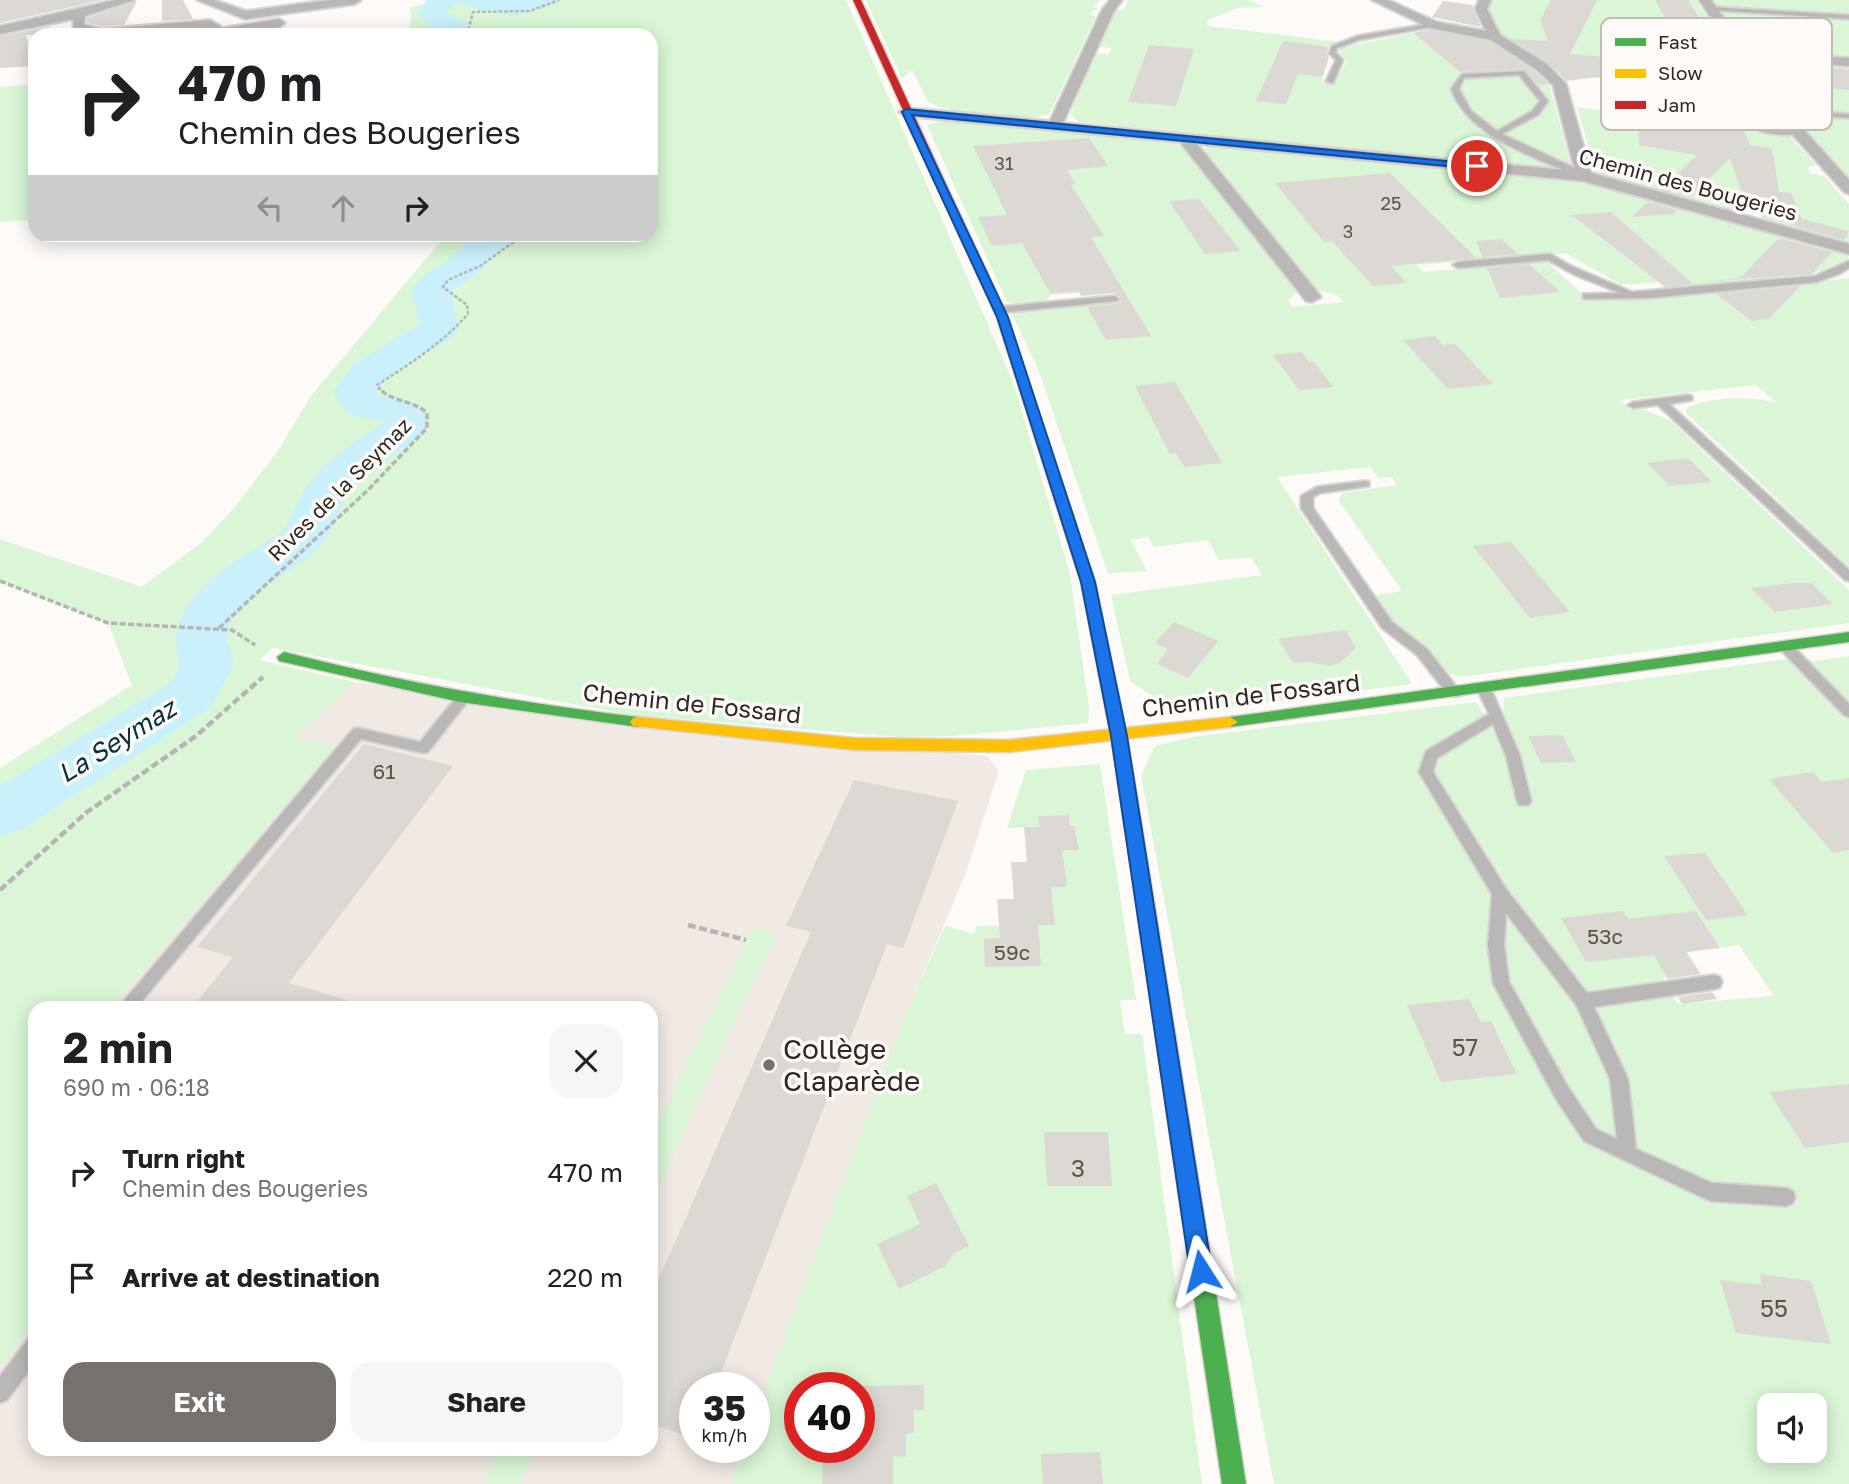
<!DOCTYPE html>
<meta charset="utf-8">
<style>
:root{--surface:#fff;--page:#f6f6f6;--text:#202124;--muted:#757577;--accent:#77716d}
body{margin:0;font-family:"Golos Text",sans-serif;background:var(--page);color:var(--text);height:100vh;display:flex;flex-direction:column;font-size:26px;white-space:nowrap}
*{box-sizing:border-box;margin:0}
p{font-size:23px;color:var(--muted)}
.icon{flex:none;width:38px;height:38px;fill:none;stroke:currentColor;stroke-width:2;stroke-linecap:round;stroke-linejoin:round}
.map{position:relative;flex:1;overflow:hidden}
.sheet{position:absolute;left:28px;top:1001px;width:630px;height:455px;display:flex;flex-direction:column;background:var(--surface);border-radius:21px;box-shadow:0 4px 18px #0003}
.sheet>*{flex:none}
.banner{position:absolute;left:28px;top:28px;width:630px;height:214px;border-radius:21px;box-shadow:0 4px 18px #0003;background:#fff;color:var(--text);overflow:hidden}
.buttons{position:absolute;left:1757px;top:1393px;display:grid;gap:14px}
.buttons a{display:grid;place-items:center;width:70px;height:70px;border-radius:14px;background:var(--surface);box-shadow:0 4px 18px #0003;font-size:35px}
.speed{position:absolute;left:679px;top:1372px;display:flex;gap:14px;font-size:35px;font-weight:700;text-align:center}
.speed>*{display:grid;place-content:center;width:91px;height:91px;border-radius:50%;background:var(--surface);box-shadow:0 4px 18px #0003;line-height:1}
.speed small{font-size:18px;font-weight:400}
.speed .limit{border:10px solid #d22;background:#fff;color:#111}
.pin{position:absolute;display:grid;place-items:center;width:60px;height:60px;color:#fff;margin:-30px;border:4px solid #fff;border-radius:50%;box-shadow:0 2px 7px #0007}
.me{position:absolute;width:77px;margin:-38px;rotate:351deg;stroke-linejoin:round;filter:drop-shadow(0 0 5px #0008)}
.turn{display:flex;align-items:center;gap:24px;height:147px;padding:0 35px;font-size:32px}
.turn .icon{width:91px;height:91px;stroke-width:2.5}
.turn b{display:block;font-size:49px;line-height:60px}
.lanes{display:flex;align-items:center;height:66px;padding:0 35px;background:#0003;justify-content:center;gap:35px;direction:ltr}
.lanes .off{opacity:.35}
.round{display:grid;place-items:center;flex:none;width:74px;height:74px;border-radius:21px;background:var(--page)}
.headline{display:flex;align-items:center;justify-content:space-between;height:119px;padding:0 35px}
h1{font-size:42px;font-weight:700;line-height:52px}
.button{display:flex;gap:14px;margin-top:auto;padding:14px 35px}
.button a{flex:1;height:80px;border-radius:21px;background:var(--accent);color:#fff;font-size:28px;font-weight:700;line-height:80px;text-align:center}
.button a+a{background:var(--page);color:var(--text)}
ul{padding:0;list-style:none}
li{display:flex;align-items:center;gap:21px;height:105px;padding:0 35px}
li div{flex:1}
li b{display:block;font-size:26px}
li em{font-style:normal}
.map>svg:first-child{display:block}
.built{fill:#f0e9e4;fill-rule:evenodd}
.medical{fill:#f4ebe7}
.green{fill:#daf6d6;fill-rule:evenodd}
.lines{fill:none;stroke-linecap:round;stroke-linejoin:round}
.river{fill:#caf0fc;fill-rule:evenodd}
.building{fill:#dcd8d4}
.lane-casing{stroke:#d7d4d2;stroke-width:4}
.street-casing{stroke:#d7d4d2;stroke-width:4}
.fast-casing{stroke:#d7d4d2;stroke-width:3}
.slow-casing{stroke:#d7d4d2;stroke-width:3}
.jam-casing{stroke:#d7d4d2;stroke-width:3}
.path-far2{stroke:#b7b5b3;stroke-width:2.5;stroke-dasharray:3.5 2;stroke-linecap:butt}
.path-far1{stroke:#b7b5b3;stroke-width:3.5;stroke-dasharray:6 2.5;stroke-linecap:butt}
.path{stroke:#b7b5b3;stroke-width:4.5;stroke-dasharray:8 3.5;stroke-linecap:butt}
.lane{fill:#bab8b6;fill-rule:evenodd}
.street{fill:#bab8b6;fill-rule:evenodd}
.fast{fill:#4caf50;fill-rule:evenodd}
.slow{fill:#ffc107;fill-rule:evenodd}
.jam{fill:#c62828;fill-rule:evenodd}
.route{fill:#1a73e8;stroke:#114b97;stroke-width:2}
.poi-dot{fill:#77716d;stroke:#fefaf7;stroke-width:2.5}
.labels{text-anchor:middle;stroke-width:7;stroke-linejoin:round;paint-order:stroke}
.far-number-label{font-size:18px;fill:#5a534e}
.far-street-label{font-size:21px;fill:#2f2722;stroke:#fefaf7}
.number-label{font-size:21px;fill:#5a534e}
.street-label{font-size:24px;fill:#2f2722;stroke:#fefaf7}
.near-number-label{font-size:24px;fill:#5a534e}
.water-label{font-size:26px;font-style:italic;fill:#01313e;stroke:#fefaf7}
.near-poi-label{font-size:28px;fill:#2f2722;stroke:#fefaf7;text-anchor:start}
.key{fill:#fefaf7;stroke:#c0bbb7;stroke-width:2}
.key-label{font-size:19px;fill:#2f2722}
</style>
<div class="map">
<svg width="1849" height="1484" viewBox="0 0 1849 1484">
<rect width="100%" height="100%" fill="#fdfaf8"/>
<!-- built -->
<path class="built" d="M354,682L987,756L999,771L964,878L908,1009L754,1420V1388H695V1447H744L731,1484H0V860ZM35,1008H651V1449H35Z"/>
<!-- medical -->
<path class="medical" d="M1685,93L1771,99L1795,133L1696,122Z"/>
<!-- green -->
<g class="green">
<path d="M438,0H846L1013,382L1070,574L1089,707L1088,723L954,736L899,737L632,715L273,648L259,660L354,682L295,737L335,746L110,1008H35V1095L31,1100L35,1101V1320L0,1367V768L132,685L108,623L0,581V539L142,587L201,543L235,507L277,452L311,396L446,235L651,234V35H409L411,16L409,8Z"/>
<path d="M866,0H1101L1093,6L1099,10H1093L1090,15L1096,16L1050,113C1027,125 950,114 928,102L912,70L902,79Z"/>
<path d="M1128,0H1248L1264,7L1237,8L1208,20L1207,26L1340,42L1326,47L1322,57L1329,58L1322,82L1334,83L1347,61L1338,51L1340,48L1437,28L1491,40L1540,71L1549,84L1571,165L1563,170L1079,122L1070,114L1096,54H1109L1112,48L1100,47L1115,11L1124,9Z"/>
<path d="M1489,0H1696L1757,91L1564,75L1501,34L1488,11Z"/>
<path d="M1712,0H1849V15L1718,7Z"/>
<path d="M1720,12L1849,19V59L1758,54L1748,50Z"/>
<path d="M1761,59L1849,65V180L1796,118L1804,115L1802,111L1788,106L1755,61Z"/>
<path d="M35,84V220L0,222V87Z"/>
<path d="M1577,107L1789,135L1816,165L1807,167L1810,173L1824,176L1849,204V243L1762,220L1760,211L1744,209L1745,215L1609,178L1596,172Z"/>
<path d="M944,120L1173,143L1183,147L1299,291L1288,300L1292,307L1343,302L1337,295L1315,289L1202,150L1209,146L1563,180L1601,187L1848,256L1849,259L1805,277L1670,291L1659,282L1621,285L1566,253L1416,265L1423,272L1546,261L1589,300L1655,299L1849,278V567L1686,413L1687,408C1713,396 1750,396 1777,403L1756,385L1620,400L1631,410H1645L1671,421L1849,590V623L1461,677L1450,674L1425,648L1395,625L1376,595L1402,591L1339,501L1341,493L1397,485L1392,477L1378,478L1370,467L1277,477L1412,684L1230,707H1170L1130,681L1111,595L1262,575L1251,557L1219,560L1208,540L1154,547L1148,537L1131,540L1147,571L1108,573L1037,366L1011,312L1120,302L1114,290L1050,295L1046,302L1016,305L1007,302L927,125Z"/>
<path d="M1849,656V703L1808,662Z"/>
<path d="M1787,659L1808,676L1849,719V1484H1274L1141,776L1155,746L1192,737L1476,702L1484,714H1503L1504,698ZM1739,945L1774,996L1678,1004L1663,978L1698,974L1687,952ZM1769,1405H1815V1451H1769Z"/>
<path d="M1100,764L1136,1000H1120L1125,1034H1142L1202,1484H731L744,1447H754V1420L785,1335L908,1009L945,926L974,934L976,926L1055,925L1052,898H1047L1057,850H1078L1074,826H1070L1068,815L1038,816L1039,827L1007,828L1026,770ZM800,1388H859V1447H800Z"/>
<path d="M753,927L776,933L651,1201V1137Z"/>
<path d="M500,1449H535L519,1484H483Z"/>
</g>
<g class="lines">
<!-- river -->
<g class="river">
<path d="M427,0H559L555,5L513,16L462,5L460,2L446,11L469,25L474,35C453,35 432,32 418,13Z"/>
<path d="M478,234H524L519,241L493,255L481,271L450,293L459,328L454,336L394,372L375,392L377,395L413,402L429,422L421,437L371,470L347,496L329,535L312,555L262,589L232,618L226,640L233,659L232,669L210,708L21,830L0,836V786L172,682C188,655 171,653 177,630C188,585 242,558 278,535C293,521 296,499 309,483C329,457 357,440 385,422L347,414L333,392L354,364L420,324L411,290C421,275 439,268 452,257C462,249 466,240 478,234Z"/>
</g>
</g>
<!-- building -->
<g class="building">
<path d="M0,0H103L0,23Z"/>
<path d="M162,0H183L193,19L162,21Z"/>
<path d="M1551,0H1597L1570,54L1642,60V71L1567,81L1548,62L1511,39L1548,41L1540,20Z"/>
<path d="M1655,0H1688L1747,96L1728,95L1727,102L1734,108L1750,145L1772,148L1779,192L1791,193L1802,219L1849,231L1844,240L1791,225L1794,223L1762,217L1760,211L1747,209L1730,158L1690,197L1661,190L1697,155L1639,145L1635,76L1694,79L1681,62H1691Z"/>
<path d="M137,1L124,25L103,26L87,23V18Z"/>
<path d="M1443,1L1473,5V10L1481,27L1432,17Z"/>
<path d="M49,27L55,35H26L35,66L0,68V36Z"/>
<path d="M1428,30L1490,42L1535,72L1548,84L1539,85L1524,68L1460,72L1414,33Z"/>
<path d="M1283,41L1329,47L1326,53L1329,57L1322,77L1298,74L1286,104L1256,101Z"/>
<path d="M1149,45L1194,49L1176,106L1128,102Z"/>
<path d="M1807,66L1849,69V90L1824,88Z"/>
<path d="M1089,138L1108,166L1067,170L1075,183L1071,185L1104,236L1091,237L1151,336L1106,340L1087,307L1117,304L1121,301L1120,297L1114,293L1081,296L1079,292L1050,293L1022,243L992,246L978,217L1007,215L973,146Z"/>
<path d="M1390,173L1476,258L1391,266L1407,283L1373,286L1332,241L1324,242L1275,183Z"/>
<path d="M1199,199L1241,251L1205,254L1169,201Z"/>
<path d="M1648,202L1677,210L1673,214L1632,217Z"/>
<path d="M1611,212L1693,284L1665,287L1572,215Z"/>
<path d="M1779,238L1832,252L1812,274L1701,282L1740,278Z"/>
<path d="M1501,239L1518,254L1483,257L1476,241Z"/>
<path d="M1529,264L1560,292L1500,298L1487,268Z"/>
<path d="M1800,286L1769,319L1751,321L1717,294Z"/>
<path d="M1435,336L1443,345L1455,344L1493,384L1448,389L1403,340Z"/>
<path d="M1302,352L1309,362L1313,361L1333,387L1299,390L1273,355Z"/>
<path d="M1175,382L1222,463L1184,467L1176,453L1170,454L1135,386Z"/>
<path d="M1688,458L1712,482L1670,486L1647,463Z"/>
<path d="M1511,542L1570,612L1530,618L1473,546Z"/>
<path d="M1792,583H1811L1833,604L1775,612L1751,588Z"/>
<path d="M1174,622L1218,641L1188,678L1157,664L1168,649L1155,643Z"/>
<path d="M1345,630L1356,648L1339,663L1330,666L1308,662L1293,663L1278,639Z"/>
<path d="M1562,735L1576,762L1541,763L1528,736Z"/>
<path d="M364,744L453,766L289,983L350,1001L349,1008H192L233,957L197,947Z"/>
<path d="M1813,772L1822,782L1849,778V850L1833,853L1769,779Z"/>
<path d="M854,780L958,801L903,948L887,944L715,1388H695V1439L651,1424V1297L811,932L786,926Z"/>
<path d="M1069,815L1070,826H1074L1079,850H1062L1067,887H1051L1055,925H1038L1041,966L985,967L984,939L1000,938L997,899H1014L1011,862H1027L1024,827H1039L1038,816Z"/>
<path d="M1705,853L1748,915L1706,920L1664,856Z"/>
<path d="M1623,911L1628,919L1696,911L1720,948L1686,952L1701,974L1668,979L1654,955L1586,962L1561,918Z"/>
<path d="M1712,992L1717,999L1682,1004L1678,997Z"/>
<path d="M1469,999L1481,1022L1491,1021L1517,1074L1441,1082L1407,1005Z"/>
<path d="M1849,1084V1142L1805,1148L1769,1092Z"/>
<path d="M1044,1132H1108L1112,1186H1047Z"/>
<path d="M936,1183L969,1246L954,1253L945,1266L899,1289L877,1244L920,1224L907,1196Z"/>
<path d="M1760,1274L1811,1281L1831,1344L1736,1333L1720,1280L1762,1285Z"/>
<path d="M924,1385V1410H914V1433L906,1434V1457L893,1456V1484H822L823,1458L853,1457V1447H859V1386Z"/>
<path d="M1100,1452L1103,1484H1043L1041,1454Z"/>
</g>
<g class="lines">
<!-- lane casing -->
<g class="lane-casing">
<g id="lane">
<path d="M1711,7L1849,15V19L1709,10Z"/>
<path d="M1434,23L1436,26L1359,40L1337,48L1336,53L1343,60L1333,83L1326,81L1336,60L1329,53L1332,46L1357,36Z"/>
<path d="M1524,71L1548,101L1538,115L1502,134L1587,174V178H1581C1537,157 1470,139 1451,89L1462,74ZM1519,75L1540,101L1532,111L1497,131L1471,111L1459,89L1464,78Z"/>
<path d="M1730,98C1746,99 1748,115 1759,123C1771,133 1789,126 1802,132C1791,137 1764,135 1753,127C1744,119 1741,108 1730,102Z"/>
<path d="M1785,110L1849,114V118L1782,114L1781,112Z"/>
<path d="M1550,254L1571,266L1632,292L1815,276L1849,261V268L1839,274L1816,282L1650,298L1586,299L1583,298V294L1620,293L1575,275L1548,260L1458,268L1453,265L1458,262Z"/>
<path d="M1114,296L1119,299L1117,301L999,313L994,310L999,307Z"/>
<path d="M1688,395L1692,396V400L1669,404L1849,570V581L1845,580L1658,405L1633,408L1628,405L1633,402Z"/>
<path d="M1365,481L1369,482V486L1320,493L1313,497V508L1392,622L1427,649L1459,690L1461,693L1459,696H1449L1417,655L1382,628L1301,508V496L1317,487Z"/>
<path d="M1785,642L1790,643L1849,704V717L1844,715L1780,649L1778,646L1780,643Z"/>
<path d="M1484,684L1491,689L1520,756L1531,801L1529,805H1519L1517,801L1506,756L1493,724L1437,758L1433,772L1506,889L1587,993L1714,975L1720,977L1722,982L1720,987L1714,989L1594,1007L1628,1079L1636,1149L1712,1183L1786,1188L1793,1191L1795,1197L1793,1203L1786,1206L1711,1201L1704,1198L1584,1141L1556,1099L1493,983L1488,945L1492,894L1419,772L1426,751L1489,714L1477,689ZM1506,913L1577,1006L1610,1079L1617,1139L1596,1129L1568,1087L1509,982L1504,945Z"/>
<path d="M463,693L470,698L468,701L428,752L423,753L361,739L136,1008H118L353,729L358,728L420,742L458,695Z"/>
<path d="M35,1336V1363L7,1400L0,1403V1376L28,1339Z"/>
</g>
</g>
<!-- street casing -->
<g class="street-casing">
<g id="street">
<path d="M115,0H134L85,16L84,25L103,29L210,20L223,28L279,19L285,23L279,27C257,30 226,42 207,28L124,35H96L74,30L73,19L0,34V26Z"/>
<path d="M197,0H214L246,11L329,0H361L355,4L245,19Z"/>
<path d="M1110,0H1122L1114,11L1063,123L1575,171L1553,85L1537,70L1491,40L1430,28L1372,0H1388L1437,22L1486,31L1475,9L1479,0H1491L1487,9L1500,35L1547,64L1566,84L1591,173L1849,244V254L1583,181L1197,144L1318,293L1321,297L1312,302L1306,301L1180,142L906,116L899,112L906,108L1050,121L1102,10Z"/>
<path d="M1699,0H1711L1748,52L1849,58V66L1754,60L1803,129L1849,180V194L1844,192L1793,135Z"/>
</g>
</g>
<!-- fast casing -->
<g class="fast-casing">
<g id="fast">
<path d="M965,243L974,245L1007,317L1095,582L1127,736L1161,946L1158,951L1152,954L1146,951L1143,946L1111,736L1081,582L997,317L964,245Z"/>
<path d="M1849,632V642L1230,727L1222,722L1230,717Z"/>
<path d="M284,652C401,682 518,703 638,717L646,722L638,727L460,702L279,661L277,657Z"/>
<path d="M1192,1200L1199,1203L1203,1210L1246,1484H1222L1181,1210L1185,1203Z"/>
</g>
</g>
<!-- slow casing -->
<g class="slow-casing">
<g id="slow">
<path d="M638,717L854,738L1009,740L1230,717L1238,722L1230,727L1009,752L854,750L633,726L630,722L633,718Z"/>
<path d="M1152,938L1158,941L1161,946L1203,1210L1199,1217L1192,1220L1185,1217L1181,1210L1143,946L1146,941Z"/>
</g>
</g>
<!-- jam casing -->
<g class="jam-casing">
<path id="jam" d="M853,0H861L974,245L973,247L964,245Z"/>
</g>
<!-- path-far2 -->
<g class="path-far2">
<path d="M467,35L473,12L530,11L559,0"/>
<path d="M380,390L377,385C410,364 442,343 468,314L467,305L443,287L448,280L480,266L525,234"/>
</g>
<!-- path-far1 -->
<g class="path-far1">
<path d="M0,581L108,623L232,630L255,645"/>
<path d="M219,628L368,490L427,428V413C413,400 391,402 379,388"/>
</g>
<!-- path -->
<g class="path">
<path d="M0,890L87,812L196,736L263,677"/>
<path d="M688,925L746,940"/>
</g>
<!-- lane -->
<use href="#lane" class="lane"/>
<!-- street -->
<use href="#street" class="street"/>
<!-- fast -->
<use href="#fast" class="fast"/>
<!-- slow -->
<use href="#slow" class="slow"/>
<!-- jam -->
<use href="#jam" class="jam"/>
</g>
<!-- route -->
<path class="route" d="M906,109L1477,164L1482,166L1477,169L912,115L1008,317L1095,582L1127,736L1212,1271L1209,1279L1201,1282L1194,1279L1190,1271L1111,736L1081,582L997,317L902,112Z"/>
<!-- markers -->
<circle class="poi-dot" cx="769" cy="1065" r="7"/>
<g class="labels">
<!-- far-number labels -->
<g class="far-number-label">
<text x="1004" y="170">31</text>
<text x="1391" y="210">25</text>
<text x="1348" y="238">3</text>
</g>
<!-- far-street labels -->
<g class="far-street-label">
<text transform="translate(1688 185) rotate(15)" y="7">Chemin des Bougeries</text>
<text transform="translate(340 490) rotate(-45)" y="7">Rives de la Seymaz</text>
</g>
<!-- number labels -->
<g class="number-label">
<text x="384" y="779">61</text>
<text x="1605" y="944">53c</text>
<text x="1012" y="960">59c</text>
</g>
<!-- street labels -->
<g class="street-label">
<text transform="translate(1251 696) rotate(-7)" y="8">Chemin de Fossard</text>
<text transform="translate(692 704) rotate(6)" y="8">Chemin de Fossard</text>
</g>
<!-- near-number labels -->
<g class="near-number-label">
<text x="1465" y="1056">57</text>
<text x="1078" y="1177">3</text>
<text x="1774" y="1317">55</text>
</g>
<!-- water labels -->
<g class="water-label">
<text transform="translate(117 741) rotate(-32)" y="9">La Seymaz</text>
</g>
<!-- near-poi labels -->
<g class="near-poi-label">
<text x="783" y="1059">Collège<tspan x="783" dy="32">Claparède</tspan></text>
</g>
</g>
<!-- legend -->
<rect x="1601" y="18" width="231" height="112" rx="10" class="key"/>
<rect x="1615" y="38" width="31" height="8" fill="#4caf50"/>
<rect x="1615" y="69" width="31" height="9" fill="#ffc107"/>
<rect x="1615" y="101" width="31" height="8" fill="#c62828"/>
<g class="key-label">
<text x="1658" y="49">Fast</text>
<text x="1658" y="80">Slow</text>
<text x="1658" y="112">Jam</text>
</g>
</svg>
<div class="buttons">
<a><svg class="icon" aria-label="sound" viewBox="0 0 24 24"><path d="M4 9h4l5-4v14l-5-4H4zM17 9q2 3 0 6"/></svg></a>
</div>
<div class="speed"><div>35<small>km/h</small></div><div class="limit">40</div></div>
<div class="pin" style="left:1477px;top:166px;background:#d93025"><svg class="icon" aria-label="arrive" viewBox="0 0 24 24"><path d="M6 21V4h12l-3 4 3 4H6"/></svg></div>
<svg class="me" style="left:1201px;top:1271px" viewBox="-20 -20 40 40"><path d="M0-17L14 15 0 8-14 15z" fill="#1a73e8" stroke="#fff" stroke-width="4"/></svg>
<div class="banner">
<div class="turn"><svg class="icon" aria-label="right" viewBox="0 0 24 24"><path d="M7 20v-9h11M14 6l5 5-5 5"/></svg><div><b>470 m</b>Chemin des Bougeries</div></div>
<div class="lanes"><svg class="icon off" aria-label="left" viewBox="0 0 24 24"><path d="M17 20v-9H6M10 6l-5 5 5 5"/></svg><svg class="icon off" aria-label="ahead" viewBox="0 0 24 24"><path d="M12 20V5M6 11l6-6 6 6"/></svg><svg class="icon" aria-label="right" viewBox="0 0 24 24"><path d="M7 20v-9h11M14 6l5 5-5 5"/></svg></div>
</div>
<section class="sheet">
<div class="headline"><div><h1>2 min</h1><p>690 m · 06:18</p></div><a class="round"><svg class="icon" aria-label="close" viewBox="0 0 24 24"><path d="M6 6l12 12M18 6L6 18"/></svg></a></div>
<ul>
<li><svg class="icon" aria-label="right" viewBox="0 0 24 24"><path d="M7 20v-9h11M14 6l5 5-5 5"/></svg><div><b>Turn right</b><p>Chemin des Bougeries</p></div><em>470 m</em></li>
<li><svg class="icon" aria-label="arrive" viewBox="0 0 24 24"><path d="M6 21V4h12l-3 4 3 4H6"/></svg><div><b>Arrive at destination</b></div><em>220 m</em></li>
</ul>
<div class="button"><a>Exit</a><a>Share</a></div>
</section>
</div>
